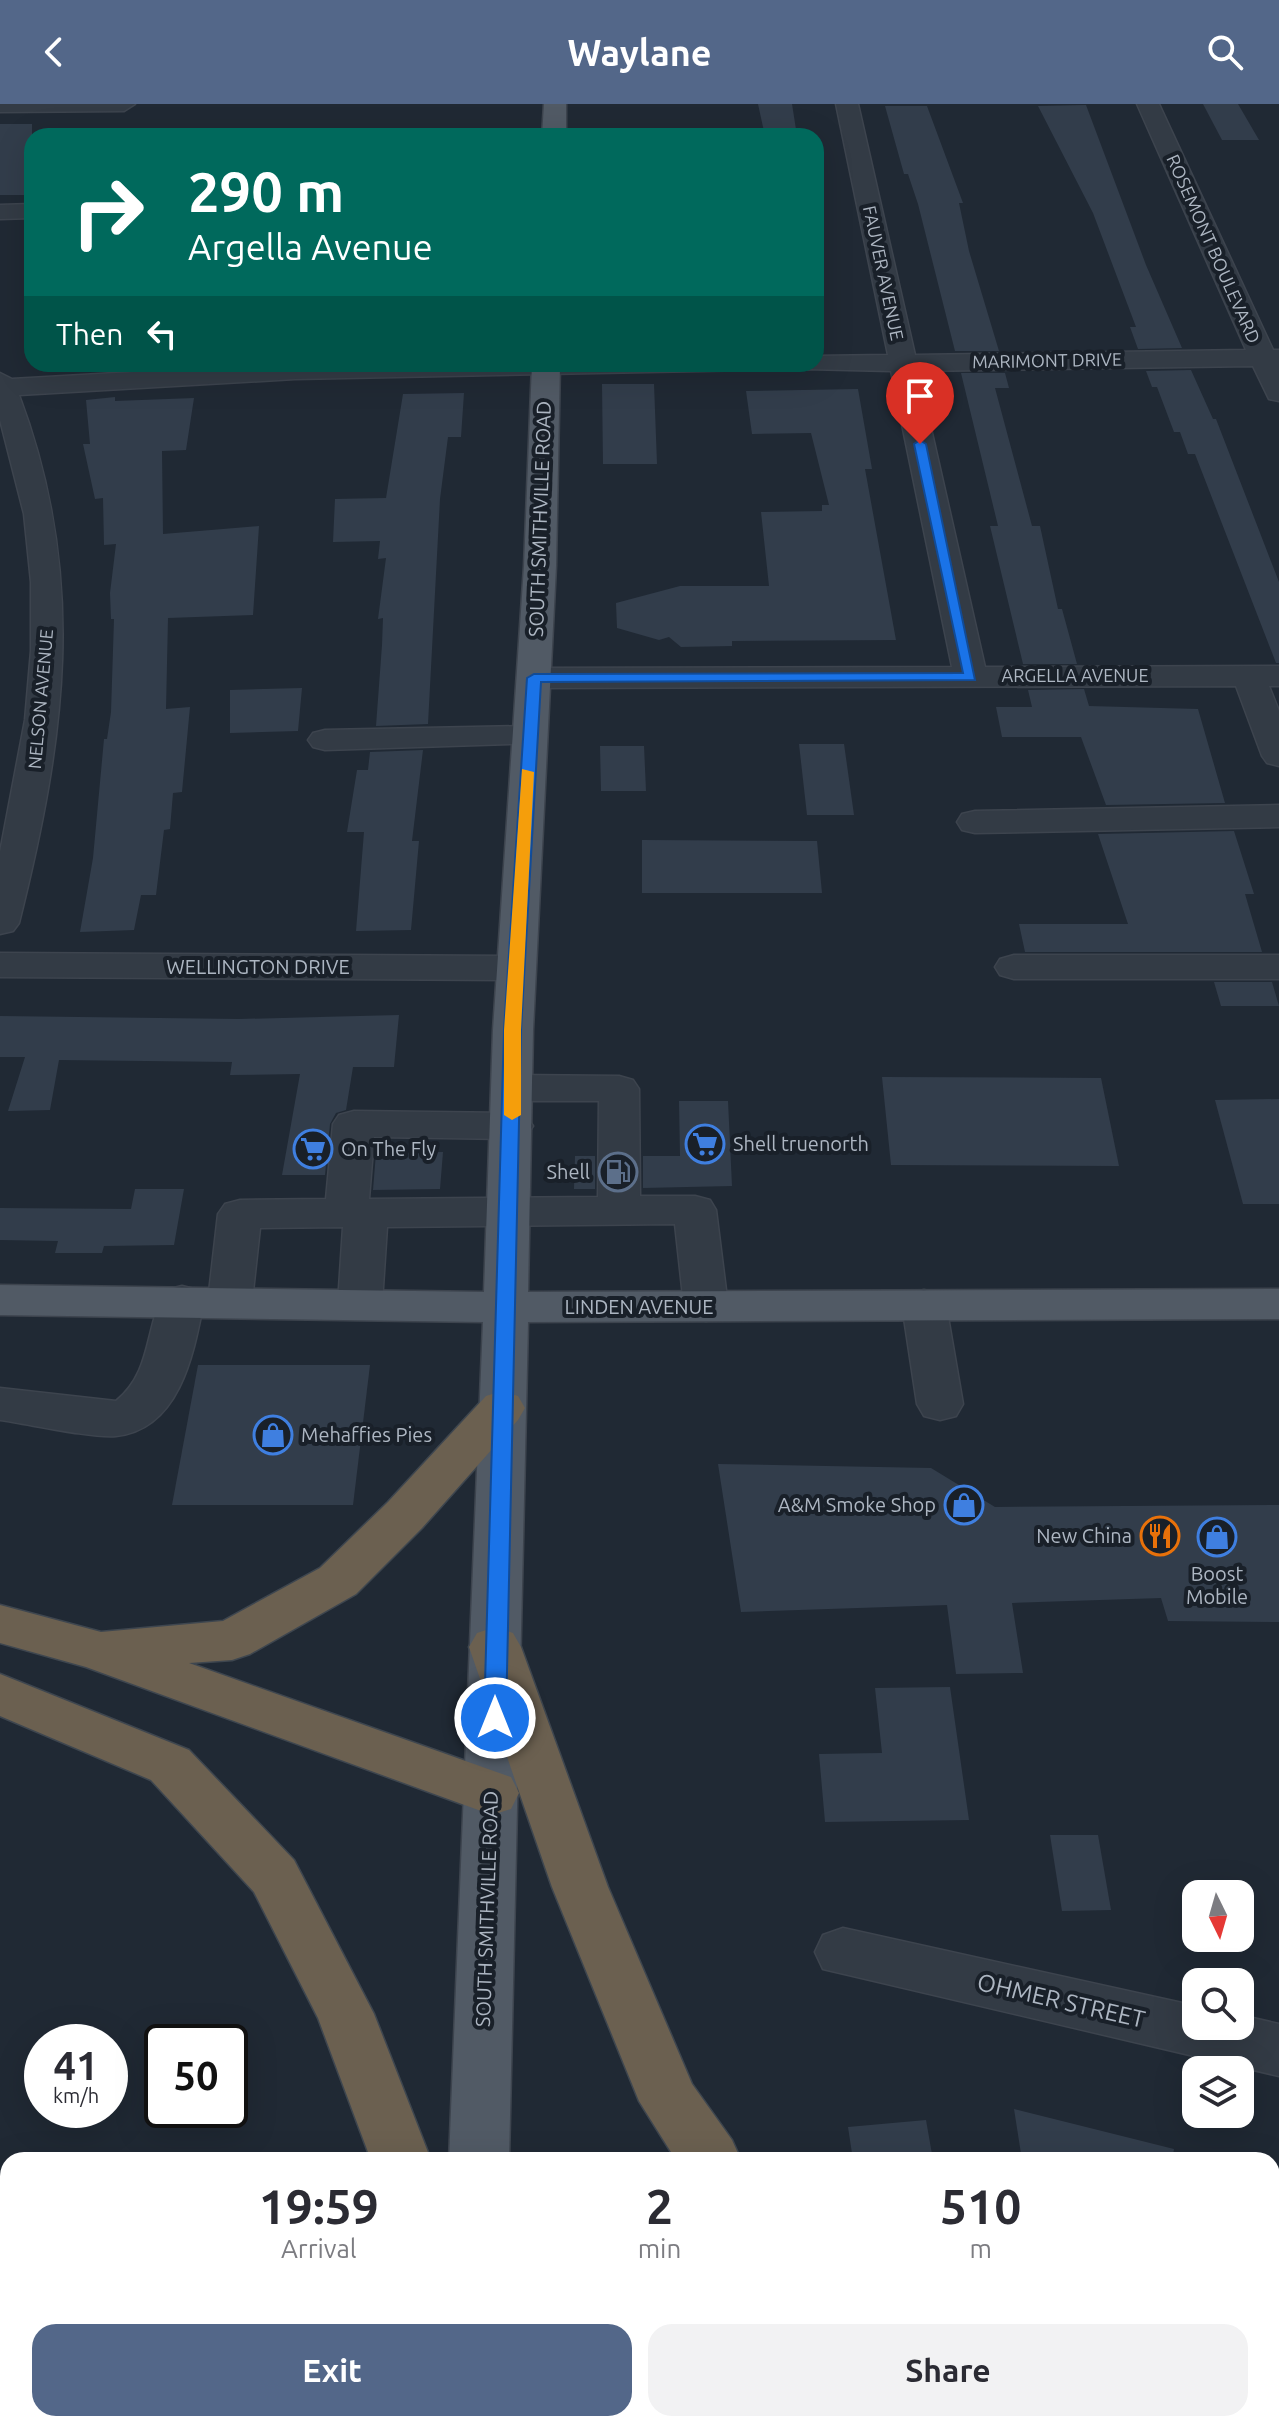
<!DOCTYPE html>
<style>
:root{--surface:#fff;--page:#f2f2f3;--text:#2b2b33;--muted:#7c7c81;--accent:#536789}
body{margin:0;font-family:Ubuntu,sans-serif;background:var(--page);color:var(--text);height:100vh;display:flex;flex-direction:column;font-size:30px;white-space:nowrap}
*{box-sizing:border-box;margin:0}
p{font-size:26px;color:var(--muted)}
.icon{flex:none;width:44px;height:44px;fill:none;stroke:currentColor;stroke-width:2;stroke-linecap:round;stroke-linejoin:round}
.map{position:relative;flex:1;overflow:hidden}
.drawer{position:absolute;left:0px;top:2048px;width:1280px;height:280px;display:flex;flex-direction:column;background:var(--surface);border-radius:24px 24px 0 0;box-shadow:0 8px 32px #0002}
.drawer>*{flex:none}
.top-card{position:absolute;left:24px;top:24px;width:800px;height:244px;border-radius:24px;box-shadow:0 8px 32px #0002;background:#00695c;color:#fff;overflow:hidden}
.needle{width:52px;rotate:175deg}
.tools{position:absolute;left:1182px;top:1776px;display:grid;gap:16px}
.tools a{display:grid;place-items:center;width:72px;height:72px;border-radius:16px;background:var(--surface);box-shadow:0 8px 32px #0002;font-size:40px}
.speed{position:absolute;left:24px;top:1920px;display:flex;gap:16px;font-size:40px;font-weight:700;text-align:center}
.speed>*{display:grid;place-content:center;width:104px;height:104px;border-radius:50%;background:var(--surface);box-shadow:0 8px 32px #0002;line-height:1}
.speed small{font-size:20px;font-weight:400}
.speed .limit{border:4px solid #111;border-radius:12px;background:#fff;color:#111}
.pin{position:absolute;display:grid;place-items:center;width:68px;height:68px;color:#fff;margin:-82px -34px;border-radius:50% 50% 50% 0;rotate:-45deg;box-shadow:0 0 8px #0007}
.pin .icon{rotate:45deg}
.me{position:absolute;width:88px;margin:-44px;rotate:0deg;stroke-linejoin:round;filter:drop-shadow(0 0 6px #0008)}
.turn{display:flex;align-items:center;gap:28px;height:168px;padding:0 32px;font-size:36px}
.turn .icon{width:104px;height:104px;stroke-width:2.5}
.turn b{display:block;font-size:56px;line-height:68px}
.then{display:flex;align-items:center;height:76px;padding:0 32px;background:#0003;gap:16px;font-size:30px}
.eta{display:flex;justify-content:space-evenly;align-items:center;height:136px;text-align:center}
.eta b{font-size:48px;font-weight:700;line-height:56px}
.primary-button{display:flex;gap:16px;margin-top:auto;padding:16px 32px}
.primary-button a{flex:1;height:92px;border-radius:24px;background:var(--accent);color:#fff;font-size:32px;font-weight:700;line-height:92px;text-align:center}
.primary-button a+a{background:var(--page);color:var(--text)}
header{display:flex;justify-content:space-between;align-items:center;height:104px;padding:0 32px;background:var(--accent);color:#fff;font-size:36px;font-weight:700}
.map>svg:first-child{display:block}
.building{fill:#323d4b}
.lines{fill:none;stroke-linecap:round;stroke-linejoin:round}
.minor-casing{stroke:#3d444e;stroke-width:3}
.major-casing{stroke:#3d444e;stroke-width:3}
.highway-casing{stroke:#3e464f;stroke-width:3}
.minor{fill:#333b45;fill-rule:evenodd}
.major{fill:#515a65;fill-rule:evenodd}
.highway{fill:#6b6050;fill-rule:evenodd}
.route{fill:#1a73e8;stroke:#114b97;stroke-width:2}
.slow{fill:#f59e0b}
.labels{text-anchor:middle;stroke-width:8;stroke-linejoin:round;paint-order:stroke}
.far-street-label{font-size:18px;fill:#adb6c2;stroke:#192029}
.street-label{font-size:20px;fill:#adb6c2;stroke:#192029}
.poi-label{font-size:20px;fill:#adb6c2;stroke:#192029;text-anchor:start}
.near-street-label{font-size:24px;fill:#adb6c2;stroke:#192029}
</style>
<header><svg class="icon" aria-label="back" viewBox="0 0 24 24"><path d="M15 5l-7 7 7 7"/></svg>Waylane<svg class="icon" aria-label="search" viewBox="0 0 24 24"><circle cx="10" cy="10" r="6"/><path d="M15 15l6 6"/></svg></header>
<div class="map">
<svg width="1279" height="2328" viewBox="0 0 1279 2328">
<rect width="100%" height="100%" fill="#202934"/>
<!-- building -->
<g class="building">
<path d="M758,0H792L797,32H765Z"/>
<path d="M1203,0H1238L1259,36H1222Z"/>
<path d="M1086,1L1146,161L1182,244L1138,245L1130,223H1136L1093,109L1038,2Z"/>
<path d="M885,2H927L963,99H959L969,147L999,247H955L918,100L908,70H904Z"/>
<rect x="0" y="20" width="32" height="71"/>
<path d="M1191,266L1213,315H1216L1279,478V559H1276L1195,350H1188L1180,328H1174L1157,283H1152L1146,267Z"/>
<path d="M961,269H1005L1009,284H995L1032,422H1040L1058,505H1062L1077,560H1023L990,422H998Z"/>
<path d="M602,280H654L657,360H603Z"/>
<path d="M858,285L872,365H865L896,536L732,537V542L681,543L669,533L659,536L617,524L616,499L680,482H769L761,408L822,407V401H829L811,329L752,330L746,287Z"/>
<path d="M464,289L461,333H448L440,395L428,620L376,622L382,541L383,514L378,515L386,454L378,455L380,437L333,438L335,395L386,394L403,290Z"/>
<path d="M115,293V297L194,294L186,346L162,347L163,430L259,422L253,511L168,514L166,605L190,603L182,688L173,689L170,725L164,726L156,791H141L134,826L80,828L93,754L104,635H107L111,608L114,515H111L110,489L116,440L104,441L103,394L95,395L83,340H90L86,296Z"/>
<path d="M302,584L298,627L230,629V586Z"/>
<path d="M1084,585L1089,602L1198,605L1225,699L1106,701L1081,633H1002L996,603H1032L1028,586Z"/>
<path d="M799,640H844L854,711H807Z"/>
<path d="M600,642H644L646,687H601Z"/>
<path d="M423,646L412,737H419L411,826L356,827L364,728H347L357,666H368L370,648Z"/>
<path d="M1234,727L1254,790H1245L1262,848H1025L1019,820H1128L1098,730Z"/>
<path d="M642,736L817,737L822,789H642Z"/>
<path d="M1214,878H1272L1279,902H1221Z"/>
<path d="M399,911L394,963H353L346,1006L336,1009L330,1020L325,1071H282L300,970L230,971L232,958L59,956L50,1006L8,1007L25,953H0V912L239,915Z"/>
<path d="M882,973L1101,974L1119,1062L891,1061Z"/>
<path d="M1279,995V1100H1243L1215,996Z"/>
<path d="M679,997H728L732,1082L643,1084V1052H680Z"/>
<path d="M443,1048L440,1085L373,1086L376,1049Z"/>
<path d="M575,1052H595V1085H574Z"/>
<path d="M135,1085H184L174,1141L104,1142L102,1149H55L58,1137L0,1136V1104L131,1105Z"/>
<path d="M198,1261H370L353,1401H172Z"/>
<path d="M718,1360L931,1364L995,1403L1279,1401V1518L1168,1517L1161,1494L1012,1499L1023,1569L956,1570L947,1501L741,1508Z"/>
<path d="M950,1583L969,1716L825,1718L819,1650L882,1649L875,1584Z"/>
<path d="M1050,1731H1098L1111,1806L1062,1807Z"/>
<path d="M1014,2005L1174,2045L1172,2056H1022Z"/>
<path d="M926,2016L933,2056H853L848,2023Z"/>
</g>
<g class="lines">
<!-- minor casing -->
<g class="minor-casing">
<g id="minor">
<path d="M0,0H135L124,7L0,8Z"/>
<path d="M836,0H858L915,251L1246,246L1137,0H1159L1273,246H1279V297L1269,295L1253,262L918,267L985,563L1279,562V582H1269L1279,607V662L1267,659L1262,652L1236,582L534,584L522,581L517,574L522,567L534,564L952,563L891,267L806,265L295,275L19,291C88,474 65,635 19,819L13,827L0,830V748L25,616L31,547V478L24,410L0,316V269L12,275L274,260H816V252L888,251Z"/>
<path d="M32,100V114L0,115V101Z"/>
<path d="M529,622L541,625L546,632L541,639L325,646L313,643L308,636L313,629L325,626Z"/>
<path d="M1279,701V723L975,729L962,726L957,718L962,710L975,707Z"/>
<path d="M0,849L516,852L530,856L535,864L530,872L516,876L0,873Z"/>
<path d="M1014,851H1279V875H1014L1000,871L995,863L1000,855Z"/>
<path d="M513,971L619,972L633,976L639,985L640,1092H695L710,1096L716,1106L728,1202L722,1213L706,1217L690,1213L684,1202L675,1120L387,1123L382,1199L376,1210L360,1214L344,1210L338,1199L343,1123L260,1124L252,1197L246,1208L230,1212L214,1208L208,1197L218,1110L225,1100L240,1096L326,1095L333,1020L339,1011L354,1007L512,1009L527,1013L533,1022L527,1031L512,1035L374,1033L369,1095L598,1093L599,997H513L499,993L493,984L499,975Z"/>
<path d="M182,1182L198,1186L204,1197C194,1247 181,1325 116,1332C90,1334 29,1320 0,1316V1284L116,1297C153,1267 144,1223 166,1186Z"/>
<path d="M924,1186L940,1190L946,1201L963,1300L956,1312L940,1316L924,1312L917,1300L902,1201L908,1190Z"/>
<path d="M843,1824L1196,1902V1922H1240V1911L1279,1920V1972L823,1865L815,1848L823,1831Z"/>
</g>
</g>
<!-- major casing -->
<g class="major-casing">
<g id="major">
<path d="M544,0H566V32H542Z"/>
<path d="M532,260H560L556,462L533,926L528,1188L1279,1185V1215L528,1218L509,2056H449L483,1218L0,1211V1181L484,1188L493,926L524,462Z"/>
<rect x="440" y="2320" width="66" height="8"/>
</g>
</g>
<!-- highway casing -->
<g class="highway-casing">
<g id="highway">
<path d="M502,1287L518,1292L525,1304L518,1316L422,1424L356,1490L250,1550L232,1556L189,1559L511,1673L519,1689L511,1705L492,1711L86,1563L0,1539V1501L101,1528L223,1517L320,1464L388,1398L486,1292Z"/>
<path d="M495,1523L513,1529L521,1543L608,1783L692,1980L732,2036L741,2056H676L639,1997L552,1783L469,1543L477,1529Z"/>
<path d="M0,1570L189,1646L294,1756L374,1910L431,2056H371L318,1914L254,1788L151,1676L0,1612Z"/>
<path d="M896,2320H966L970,2328H900Z"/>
</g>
</g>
<!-- minor -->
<use href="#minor" class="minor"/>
<!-- major -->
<use href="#major" class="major"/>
<!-- highway -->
<use href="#highway" class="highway"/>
</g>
<!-- route -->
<path class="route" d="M920,336L926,340L975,576L541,578L521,926L506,1614L503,1620H488L484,1614L504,926L527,574L534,570L963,569L914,340Z"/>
<!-- slow -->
<path class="slow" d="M522,665L534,668L521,926V1011L512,1016L504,1011V926Z"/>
<!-- icons -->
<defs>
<g id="supermarket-ring" transform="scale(2)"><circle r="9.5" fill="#192029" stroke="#3f7fe0" stroke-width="1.5"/><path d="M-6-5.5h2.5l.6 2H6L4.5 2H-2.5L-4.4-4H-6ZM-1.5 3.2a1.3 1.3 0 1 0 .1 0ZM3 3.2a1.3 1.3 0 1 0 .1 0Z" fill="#3f7fe0"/></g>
<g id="fuel-ring" transform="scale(2)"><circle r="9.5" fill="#192029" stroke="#5c6f8a" stroke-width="1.5"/><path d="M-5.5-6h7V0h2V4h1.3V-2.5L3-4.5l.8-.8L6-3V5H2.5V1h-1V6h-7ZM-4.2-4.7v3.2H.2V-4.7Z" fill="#5c6f8a"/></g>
<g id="shop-ring" transform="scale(2)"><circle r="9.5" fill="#192029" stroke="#3f7fe0" stroke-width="1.5"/><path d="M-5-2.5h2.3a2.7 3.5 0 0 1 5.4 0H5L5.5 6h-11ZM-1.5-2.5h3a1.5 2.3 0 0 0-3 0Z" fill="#3f7fe0"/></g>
<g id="restaurant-ring" transform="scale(2)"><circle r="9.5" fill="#192029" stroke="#e8710a" stroke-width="1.5"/><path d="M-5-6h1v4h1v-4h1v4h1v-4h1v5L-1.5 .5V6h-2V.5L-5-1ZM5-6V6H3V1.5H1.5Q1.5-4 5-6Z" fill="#e8710a"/></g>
</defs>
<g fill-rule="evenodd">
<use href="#supermarket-ring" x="705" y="1040"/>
<use href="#supermarket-ring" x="313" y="1045"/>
<use href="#fuel-ring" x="618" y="1068"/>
<use href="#shop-ring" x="273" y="1331"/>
<use href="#shop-ring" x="964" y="1401"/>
<use href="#restaurant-ring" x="1160" y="1432"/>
<use href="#shop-ring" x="1217" y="1433"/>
</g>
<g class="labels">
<!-- far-street labels -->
<g class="far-street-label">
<text transform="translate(1213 145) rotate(66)" y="6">ROSEMONT BOULEVARD</text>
<text transform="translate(883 169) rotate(78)" y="6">FAUVER AVENUE</text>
<text transform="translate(1047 257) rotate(-1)" y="6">MARIMONT DRIVE</text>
<text x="1075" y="578">ARGELLA AVENUE</text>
<text transform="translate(41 595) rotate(-85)" y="6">NELSON AVENUE</text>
</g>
<!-- street labels -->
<g class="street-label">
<text transform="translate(540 415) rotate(-88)" y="7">SOUTH SMITHVILLE ROAD</text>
<text x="258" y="870">WELLINGTON DRIVE</text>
<text x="639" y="1210">LINDEN AVENUE</text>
<text transform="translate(487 1805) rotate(-88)" y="7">SOUTH SMITHVILLE ROAD</text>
</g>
<!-- poi labels -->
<g class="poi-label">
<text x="733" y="1047">Shell truenorth</text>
<text x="341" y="1052">On The Fly</text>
<text x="590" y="1075" text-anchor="end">Shell</text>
<text x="301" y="1338">Mehaffies Pies</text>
<text x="936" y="1408" text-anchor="end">A&amp;M Smoke Shop</text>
<text x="1132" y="1439" text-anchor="end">New China</text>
<text x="1217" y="1477" text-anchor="middle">Boost<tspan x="1217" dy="23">Mobile</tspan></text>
</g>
<!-- near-street labels -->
<g class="near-street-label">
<text transform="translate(1061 1897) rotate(13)" y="8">OHMER STREET</text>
</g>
</g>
</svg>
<div class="tools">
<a><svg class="needle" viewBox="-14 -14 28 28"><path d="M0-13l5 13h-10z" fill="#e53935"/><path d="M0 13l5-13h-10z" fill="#7c7c81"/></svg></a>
<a><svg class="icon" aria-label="search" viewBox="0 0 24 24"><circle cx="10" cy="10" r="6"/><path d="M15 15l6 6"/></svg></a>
<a><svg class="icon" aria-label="layers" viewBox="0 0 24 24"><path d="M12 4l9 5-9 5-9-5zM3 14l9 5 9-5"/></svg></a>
</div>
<div class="speed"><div>41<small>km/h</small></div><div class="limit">50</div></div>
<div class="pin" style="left:920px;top:340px;background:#d93025"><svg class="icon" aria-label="arrive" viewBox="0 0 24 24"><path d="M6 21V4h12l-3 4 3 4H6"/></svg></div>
<svg class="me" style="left:495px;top:1614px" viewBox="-20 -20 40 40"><circle r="17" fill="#1a73e8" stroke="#fff" stroke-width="3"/><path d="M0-11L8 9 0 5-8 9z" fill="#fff"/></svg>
<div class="top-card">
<div class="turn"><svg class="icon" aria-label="right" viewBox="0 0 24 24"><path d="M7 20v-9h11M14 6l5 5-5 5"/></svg><div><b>290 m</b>Argella Avenue</div></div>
<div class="then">Then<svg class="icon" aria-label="left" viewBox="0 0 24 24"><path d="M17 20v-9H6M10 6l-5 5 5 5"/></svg></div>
</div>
<section class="drawer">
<div class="eta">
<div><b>19:59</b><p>Arrival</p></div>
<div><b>2</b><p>min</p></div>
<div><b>510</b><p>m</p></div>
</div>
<div class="primary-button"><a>Exit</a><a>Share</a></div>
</section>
</div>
